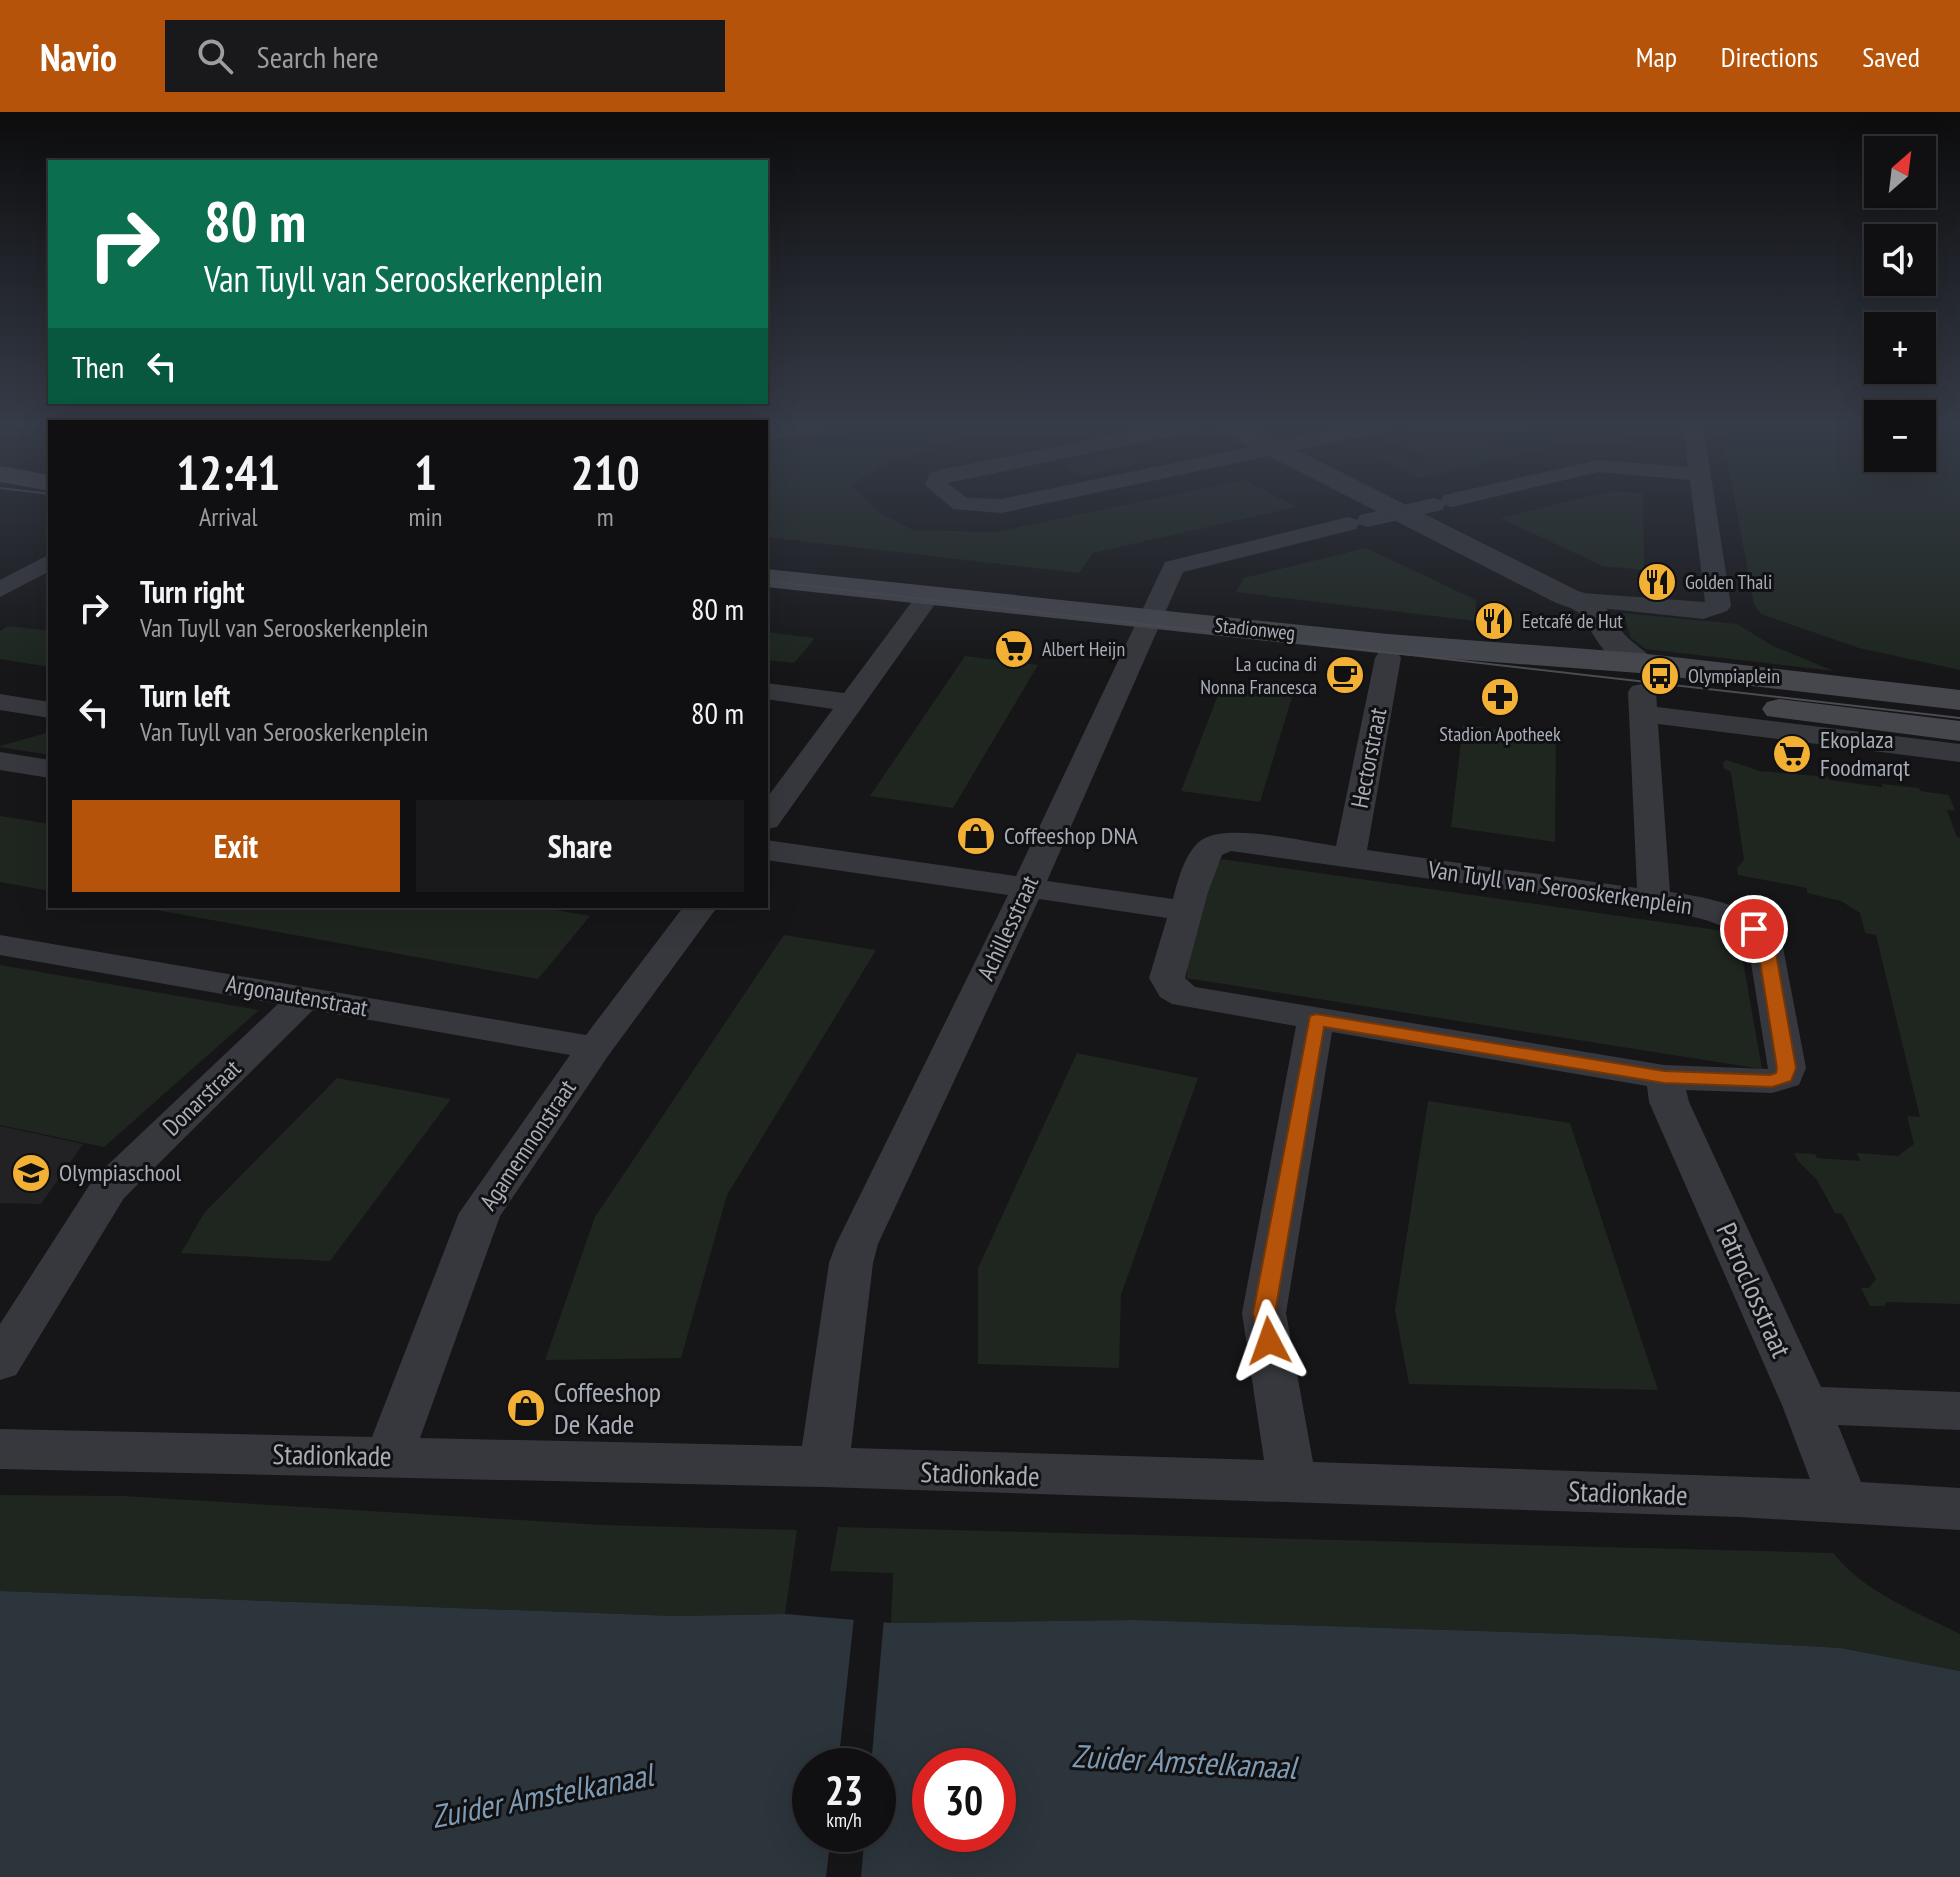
<!DOCTYPE html>
<meta charset="utf-8">
<style>
:root{--surface:#101012;--page:#19191b;--text:#f1f3f6;--muted:#9c9d9f;--line:#303032;--accent:#b45309}
body{margin:0;font-family:"PT Sans Narrow",sans-serif;background:var(--page);color:var(--text);height:100vh;display:flex;flex-direction:column;font-size:30px;white-space:nowrap}
*{box-sizing:border-box;margin:0}
p{font-size:26px;color:var(--muted)}
.icon{flex:none;width:44px;height:44px;fill:none;stroke:currentColor;stroke-width:2;stroke-linecap:round;stroke-linejoin:round}
.map{position:relative;flex:1;overflow:hidden}
.details{position:absolute;left:48px;top:308px;width:720px;height:488px;display:flex;flex-direction:column;background:var(--surface);border-radius:0px;box-shadow:0 8px 32px #0002,0 0 0 2px var(--line)}
.details>*{flex:none}
.hud{position:absolute;left:48px;top:48px;width:720px;height:244px;border-radius:0px;box-shadow:0 8px 32px #0002,0 0 0 2px var(--line);background:#0b6e4f;color:#fff;overflow:hidden}
.needle{width:52px;rotate:28deg}
.buttons{position:absolute;left:1864px;top:24px;display:grid;gap:16px}
.buttons a{display:grid;place-items:center;width:72px;height:72px;border-radius:0px;background:var(--surface);box-shadow:0 8px 32px #0002,0 0 0 2px var(--line);font-size:40px}
.speed{position:absolute;left:792px;top:1636px;display:flex;gap:16px;font-size:40px;font-weight:700;text-align:center}
.speed>*{display:grid;place-content:center;width:104px;height:104px;border-radius:50%;background:var(--surface);box-shadow:0 8px 32px #0002,0 0 0 2px var(--line);line-height:1}
.speed small{font-size:20px;font-weight:400}
.speed .limit{border:12px solid #d22;background:#fff;color:#111}
.pin{position:absolute;display:grid;place-items:center;width:68px;height:68px;color:#fff;margin:-34px;border:4px solid #fff;border-radius:50%;box-shadow:0 2px 8px #0007}
.me{position:absolute;width:88px;margin:-44px;rotate:356deg;stroke-linejoin:round;filter:drop-shadow(0 0 6px #0008)}
.turn{display:flex;align-items:center;gap:28px;height:168px;padding:0 24px;font-size:36px}
.turn .icon{width:104px;height:104px;stroke-width:2.5}
.turn b{display:block;font-size:56px;line-height:68px}
.then{display:flex;align-items:center;height:76px;padding:0 24px;background:#0003;gap:16px;font-size:30px}
.eta{display:flex;justify-content:space-evenly;align-items:center;height:136px;text-align:center}
.eta b{font-size:48px;font-weight:700;line-height:56px}
.action{display:flex;gap:16px;margin-top:auto;padding:16px 24px}
.action a{flex:1;height:92px;border-radius:0px;background:var(--accent);color:#fff;font-size:32px;font-weight:700;line-height:92px;text-align:center}
.action a+a{background:var(--page);color:var(--text)}
ul{padding:0;list-style:none}
li{display:flex;align-items:center;gap:24px;height:104px;padding:0 24px}
li div{flex:1}
li b{display:block;font-size:30px}
li em{font-style:normal}
header{display:flex;align-items:center;gap:48px;box-sizing:border-box;height:112px;padding:0 40px;background:var(--accent);color:#fff}
header strong{font-size:38px}
nav{display:flex;gap:44px;margin-inline-start:auto;font-size:28px}
.search{width:560px;height:72px;background:var(--page);display:flex;align-items:center;gap:20px;box-sizing:border-box;padding:0 28px;border-radius:0px;color:var(--muted);font-size:30px}
.map>svg:first-child{display:block}
.built{fill:#222225}
.green{fill:#1e261f}
.water{fill:#2c353c;fill-rule:evenodd}
.pier{fill:#161618}
.lines{fill:none;stroke-linecap:round;stroke-linejoin:round}
.minor{fill:#37383d;fill-rule:evenodd}
.tertiary{fill:#37383d;fill-rule:evenodd}
.secondary{fill:#45474d;fill-rule:evenodd}
.tram{stroke:#4a4c52;stroke-width:2}
.route{fill:#b45309;stroke:#753606;stroke-width:2}
.labels{text-anchor:middle;stroke-width:6;stroke-linejoin:round;paint-order:stroke}
.far-poi-label{font-size:20px;fill:#a8adb8;stroke:#111113;text-anchor:start}
.far-street-label{font-size:20px;fill:#a8adb8;stroke:#111113}
.poi-label{font-size:24px;fill:#a8adb8;stroke:#111113;text-anchor:start}
.street-label{font-size:24px;fill:#a8adb8;stroke:#111113}
.near-street-label{font-size:28px;fill:#a8adb8;stroke:#111113}
.near-poi-label{font-size:28px;fill:#a8adb8;stroke:#111113;text-anchor:start}
.near-water-label{font-size:32px;font-style:italic;fill:#7f9bb3;stroke:#111113}
</style>
<header>
<strong>Navio</strong>
<div class="search"><svg class="icon" aria-label="search" viewBox="0 0 24 24"><circle cx="10" cy="10" r="6"/><path d="M15 15l6 6"/></svg>Search here</div>
<nav><a>Map</a><a>Directions</a><a>Saved</a></nav>
</header>
<div class="map">
<svg width="1960" height="1765" viewBox="0 0 1960 1765">
<rect width="100%" height="100%" fill="#161618"/>
<!-- built -->
<g class="built">
<path d="M1437,312H1512L1539,324L1430,348L1380,325Z"/>
<path d="M0,1014L83,1032L41,1092L0,1091Z"/>
</g>
<!-- green -->
<g class="green">
<path d="M925,312H1044L929,334L934,339L888,350L850,373L880,401L913,418L996,420L1244,368L1296,395L1093,441L1079,461L766,425V342Z"/>
<path d="M1518,312H1627L1628,335L1580,329L1419,366L1367,341L1380,338L1416,350L1538,324L1515,313Z"/>
<path d="M1726,312H1878V346H1922V312H1960V558L1859,536L1761,502L1754,492L1721,315Z"/>
<path d="M1126,340L1145,350L1081,364L1063,353Z"/>
<path d="M1611,379L1643,381L1644,458L1603,454L1500,406Z"/>
<path d="M1366,436L1476,488L1475,509L1236,480L1244,466Z"/>
<path d="M1623,501L1737,512L1773,534L1834,559L1646,537L1631,526Z"/>
<path d="M8,514L50,519V555L0,547V519Z"/>
<path d="M766,520L815,526L794,551L766,548Z"/>
<path d="M965,544L1038,553L953,696L870,684Z"/>
<path d="M1223,570L1294,579L1260,690L1181,679Z"/>
<path d="M1463,613L1556,625L1555,730L1451,715Z"/>
<path d="M50,620V643L0,635V634Z"/>
<path d="M1727,648L1760,659L1828,665L1829,668L1882,675V672L1919,676L1920,679L1949,683L1955,699L1947,698L1957,725L1960,726V1192L1887,1190L1884,1194H1870L1861,1176H1869L1876,1167L1842,1102L1835,1101L1817,1068L1798,1049L1794,1041L1815,1042L1817,1046L1860,1049L1857,1041L1898,1044L1914,1032L1907,1004L1920,1005L1876,823L1865,821L1860,801L1841,789L1807,781V776L1738,763L1737,756L1744,748L1731,660L1724,657L1723,650Z"/>
<path d="M0,704L50,712V779L0,770Z"/>
<path d="M1221,747L1738,821L1762,957L1186,866L1188,859L1181,854L1214,752H1219Z"/>
<path d="M134,794H533L590,804L538,867Z"/>
<path d="M784,823L876,838L727,1083L681,1246L545,1248L595,1105Z"/>
<path d="M0,853L259,898L104,1035L0,1013Z"/>
<path d="M1077,941L1198,966L1121,1183L1119,1256L978,1252V1156Z"/>
<path d="M337,966L451,987L330,1149L181,1141L204,1101Z"/>
<path d="M1428,989L1570,1011L1658,1278L1409,1272L1395,1198Z"/>
<path d="M0,1383L123,1384L602,1413L797,1418L785,1502L674,1504L0,1479Z"/>
<path d="M838,1415L1833,1441C1864,1480 1916,1500 1960,1522V1559L1841,1536L1601,1523L1135,1508L891,1511L893,1461L830,1459Z"/>
</g>
<!-- water -->
<path class="water" d="M0,1479L674,1504L785,1502L891,1511L1135,1508L1601,1523L1841,1536L1960,1559V1765H0ZM810,1654H878V1722H810ZM930,1654H998V1722H930Z"/>
<!-- pier -->
<g class="pier">
<path d="M854,1505L884,1506L871,1654H838Z"/>
<path d="M831,1722H865L861,1765H826Z"/>
</g>
<g class="lines">
<!-- minor -->
<g class="minor">
<path d="M786,312H832L822,318L766,328V316Z"/>
<path d="M1168,312H1210L1200,318L947,371L967,386L1001,387L1360,312H1401L1391,318L1001,401L953,397L925,373L930,361L939,358Z"/>
<path d="M1683,312H1703L1731,494L1727,499L1703,507L1573,493L1570,488L1573,483L1582,481L1705,490L1690,368L1598,360L1452,395L1445,393L1442,398L1368,415L1359,412L1356,417L1183,460L1047,769L1173,787C1178,768 1184,743 1199,730C1222,709 1306,730 1336,734L1375,546L1379,540H1397L1401,546L1367,738L1637,776L1628,580L1632,574L1642,572L1652,574L1656,580L1657,595L1960,632V650L1658,612L1670,780C1711,786 1757,794 1782,830L1806,956L1799,973L1772,981L1686,978L1689,990L1821,1275L1960,1280V1318L1838,1313L1861,1370L1960,1376V1418L1739,1405L824,1375L0,1357V1317L372,1325L459,1101L570,943L313,898L124,1086L16,1263L0,1268V1212L94,1066L278,892L0,843V823L586,923L684,794H718L608,944L500,1104L420,1326L802,1334L829,1151L836,1132L1008,783L766,748V728L1016,764L1165,450L1348,405L1357,408L1360,403L1434,386L1441,388L1444,383L1598,348L1688,355ZM1231,739L1675,801C1702,806 1728,812 1748,832L1768,957L1664,953L1195,875L1185,866L1208,780L1222,743ZM1039,787L1167,806L1149,866L1160,885L1172,892L1296,914L1242,1201L1264,1348L851,1336L873,1151L878,1132ZM1332,920L1647,974L1649,990L1782,1293L1810,1367L1313,1350L1286,1201Z"/>
<path d="M50,442V459L0,485V468Z"/>
<path d="M928,478L937,480L940,485L777,715L766,717V687L833,597L766,587V571L844,581L919,480Z"/>
<path d="M0,582L50,590V606L0,598Z"/>
<path d="M0,640L50,648V666L0,658Z"/>
</g>
<!-- tertiary -->
<path class="tertiary" d="M1213,312H1245L1578,479C1612,488 1606,504 1627,525C1636,534 1648,540 1655,551L1651,558C1626,564 1606,544 1594,524C1589,517 1586,507 1580,502C1574,496 1565,494 1556,491L1216,317Z"/>
<!-- secondary -->
<g class="secondary">
<path d="M0,354L50,363V379L0,370Z"/>
<path d="M766,457L1388,522L1639,541L1960,578V598L1639,561L1388,542L766,475Z"/>
<path d="M1779,587L1960,609V629L1767,604L1762,597L1767,590Z"/>
</g>
<!-- tram -->
<g class="tram">
<path d="M0,376L50,382"/>
<path d="M766,469L1960,606"/>
</g>
</g>
<!-- sky -->
<linearGradient id="sky" x2="0" y2="1"><stop stop-color="#0c0c0d"/><stop offset="0.56" stop-color="#363c48"/><stop offset="1" stop-color="#363c48" stop-opacity="0"/></linearGradient>
<rect width="1960" height="560" fill="url(#sky)"/>
<!-- route -->
<path class="route" d="M1754,812L1761,813L1774,830L1796,956L1791,969L1772,975L1664,971L1324,915L1275,1201L1280,1229L1277,1236L1269,1238L1261,1236L1253,1201L1310,904L1316,902L1664,959L1770,963L1776,961L1777,956L1757,831L1746,817Z"/>
<!-- icons -->
<defs>
<g id="restaurant-disc" transform="scale(2)"><circle r="9.5" fill="#f2b134" stroke="#111113"/><path d="M-5-6h1v4h1v-4h1v4h1v-4h1v5L-1.5 .5V6h-2V.5L-5-1ZM5-6V6H3V1.5H1.5Q1.5-4 5-6Z" fill="#111"/></g>
<g id="supermarket-disc" transform="scale(2)"><circle r="9.5" fill="#f2b134" stroke="#111113"/><path d="M-6-5.5h2.5l.6 2H6L4.5 2H-2.5L-4.4-4H-6ZM-1.5 3.2a1.3 1.3 0 1 0 .1 0ZM3 3.2a1.3 1.3 0 1 0 .1 0Z" fill="#111"/></g>
<g id="cafe-disc" transform="scale(2)"><circle r="9.5" fill="#f2b134" stroke="#111113"/><path d="M-5.5-4.5H6V0H3Q3 3.5 0 3.5H-2.5Q-5.5 3.5-5.5 0ZM3-3.2v2h1.7v-2ZM-6 4.5H4V6H-6Z" fill="#111"/></g>
<g id="bus-disc" transform="scale(2)"><circle r="9.5" fill="#f2b134" stroke="#111113"/><path d="M-5-6H5V4H4V6H2V4H-2V6H-4V4H-5ZM-3.5-4V0h7V-4ZM-3.5 1.2v1.5H-2V1.2ZM2 1.2v1.5H3.5V1.2Z" fill="#111"/></g>
<g id="pharmacy-disc" transform="scale(2)"><circle r="9.5" fill="#f2b134" stroke="#111113"/><path d="M-2-6h4v4h4v4h-4v4h-4v-4h-4v-4h4Z" fill="#111"/></g>
<g id="shop-disc" transform="scale(2)"><circle r="9.5" fill="#f2b134" stroke="#111113"/><path d="M-5-2.5h2.3a2.7 3.5 0 0 1 5.4 0H5L5.5 6h-11ZM-1.5-2.5h3a1.5 2.3 0 0 0-3 0Z" fill="#111"/></g>
<g id="school-disc" transform="scale(2)"><circle r="9.5" fill="#f2b134" stroke="#111113"/><path d="M0-5L7-2L0 1L-7-2ZM-4 1L0 2.5L4 1V4Q0 6-4 4Z" fill="#111"/></g>
</defs>
<g fill-rule="evenodd">
<use href="#restaurant-disc" x="1657" y="470"/>
<use href="#restaurant-disc" x="1494" y="509"/>
<use href="#supermarket-disc" x="1014" y="537"/>
<use href="#cafe-disc" x="1345" y="563"/>
<use href="#bus-disc" x="1660" y="564"/>
<use href="#pharmacy-disc" x="1500" y="585"/>
<use href="#supermarket-disc" x="1792" y="642"/>
<use href="#shop-disc" x="976" y="724"/>
<use href="#school-disc" x="31" y="1061"/>
<use href="#shop-disc" x="526" y="1296"/>
</g>
<g class="labels">
<!-- far-poi labels -->
<g class="far-poi-label">
<text x="1685" y="477">Golden Thali</text>
<text x="1522" y="516">Eetcafé de Hut</text>
<text x="1042" y="544">Albert Heijn</text>
<text x="1317" y="559" text-anchor="end">La cucina di<tspan x="1317" dy="23">Nonna Francesca</tspan></text>
<text x="1688" y="571">Olympiaplein</text>
<text x="1500" y="629" text-anchor="middle">Stadion Apotheek</text>
</g>
<!-- far-street labels -->
<g class="far-street-label">
<text transform="translate(1255 517) rotate(6)" y="7">Stadionweg</text>
</g>
<!-- poi labels -->
<g class="poi-label">
<text x="1820" y="636">Ekoplaza<tspan x="1820" dy="28">Foodmarqt</tspan></text>
<text x="1004" y="732">Coffeeshop DNA</text>
<text x="59" y="1069">Olympiaschool</text>
</g>
<!-- street labels -->
<g class="street-label">
<text transform="translate(1369 646) rotate(-79)" y="8">Hectorstraat</text>
<text transform="translate(1560 776) rotate(8)" y="8">Van Tuyll van Serooskerkenplein</text>
<text transform="translate(1008 816) rotate(-65)" y="8">Achillesstraat</text>
<text transform="translate(297 884) rotate(10)" y="8">Argonautenstraat</text>
<text transform="translate(202 986) rotate(-44)" y="8">Donarstraat</text>
<text transform="translate(528 1033) rotate(-56)" y="8">Agamemnonstraat</text>
</g>
<!-- near-street labels -->
<g class="near-street-label">
<text transform="translate(1754 1178) rotate(66)" y="10">Patroclosstraat</text>
<text transform="translate(332 1343) rotate(1)" y="10">Stadionkade</text>
<text transform="translate(980 1362) rotate(2)" y="10">Stadionkade</text>
<text transform="translate(1628 1381) rotate(2)" y="10">Stadionkade</text>
</g>
<!-- near-poi labels -->
<g class="near-poi-label">
<text x="554" y="1290">Coffeeshop<tspan x="554" dy="32">De Kade</tspan></text>
</g>
<!-- near-water labels -->
<g class="near-water-label">
<text transform="translate(1184 1650) rotate(3)" y="11">Zuider Amstelkanaal</text>
<text transform="translate(542 1684) rotate(-11)" y="11">Zuider Amstelkanaal</text>
</g>
</g>
</svg>
<div class="buttons">
<a><svg class="needle" viewBox="-14 -14 28 28"><path d="M0-13l5 13h-10z" fill="#e53935"/><path d="M0 13l5-13h-10z" fill="#9c9d9f"/></svg></a>
<a><svg class="icon" aria-label="sound" viewBox="0 0 24 24"><path d="M4 9h4l5-4v14l-5-4H4zM17 9q2 3 0 6"/></svg></a>
<a>+</a>
<a>−</a>
</div>
<div class="speed"><div>23<small>km/h</small></div><div class="limit">30</div></div>
<div class="pin" style="left:1754px;top:817px;background:#d93025"><svg class="icon" aria-label="arrive" viewBox="0 0 24 24"><path d="M6 21V4h12l-3 4 3 4H6"/></svg></div>
<svg class="me" style="left:1269px;top:1229px" viewBox="-20 -20 40 40"><path d="M0-17L14 15 0 8-14 15z" fill="#b45309" stroke="#fff" stroke-width="4"/></svg>
<div class="hud">
<div class="turn"><svg class="icon" aria-label="right" viewBox="0 0 24 24"><path d="M7 20v-9h11M14 6l5 5-5 5"/></svg><div><b>80 m</b>Van Tuyll van Serooskerkenplein</div></div>
<div class="then">Then<svg class="icon" aria-label="left" viewBox="0 0 24 24"><path d="M17 20v-9H6M10 6l-5 5 5 5"/></svg></div>
</div>
<section class="details">
<div class="eta">
<div><b>12:41</b><p>Arrival</p></div>
<div><b>1</b><p>min</p></div>
<div><b>210</b><p>m</p></div>
</div>
<ul>
<li><svg class="icon" aria-label="right" viewBox="0 0 24 24"><path d="M7 20v-9h11M14 6l5 5-5 5"/></svg><div><b>Turn right</b><p>Van Tuyll van Serooskerkenplein</p></div><em>80 m</em></li>
<li><svg class="icon" aria-label="left" viewBox="0 0 24 24"><path d="M17 20v-9H6M10 6l-5 5 5 5"/></svg><div><b>Turn left</b><p>Van Tuyll van Serooskerkenplein</p></div><em>80 m</em></li>
</ul>
<div class="action"><a>Exit</a><a>Share</a></div>
</section>
</div>
